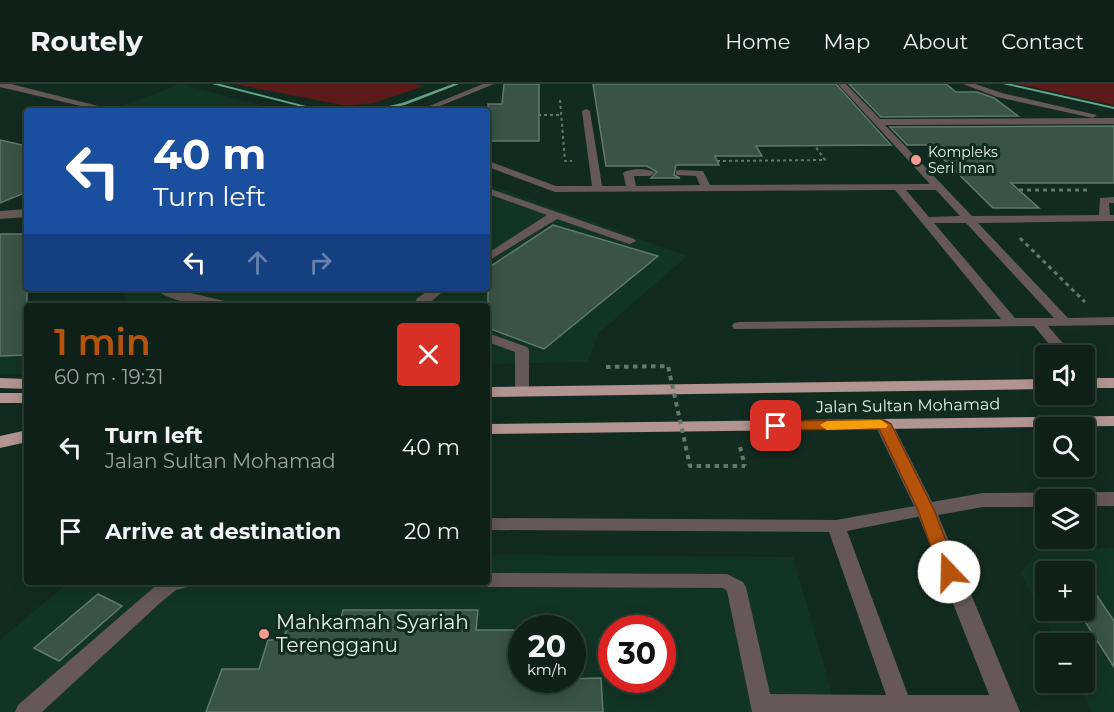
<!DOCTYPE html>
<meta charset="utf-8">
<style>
:root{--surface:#0e2018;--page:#1c2d25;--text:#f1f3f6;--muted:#9ba3a2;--line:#2e3e37;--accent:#b45309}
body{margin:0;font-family:Montserrat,sans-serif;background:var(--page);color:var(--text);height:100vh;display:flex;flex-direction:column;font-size:22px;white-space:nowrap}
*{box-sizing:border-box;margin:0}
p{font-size:20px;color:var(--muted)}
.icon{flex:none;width:33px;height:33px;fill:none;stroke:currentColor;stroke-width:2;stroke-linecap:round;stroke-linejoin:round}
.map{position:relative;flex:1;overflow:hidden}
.side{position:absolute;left:24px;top:219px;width:466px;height:282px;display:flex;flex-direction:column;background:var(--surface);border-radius:6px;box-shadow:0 3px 15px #0003,0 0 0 2px var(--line)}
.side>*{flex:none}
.top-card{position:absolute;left:24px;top:24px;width:466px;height:183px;border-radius:6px;box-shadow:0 3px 15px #0003,0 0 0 2px var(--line);background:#1a4fa0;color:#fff;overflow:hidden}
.buttons{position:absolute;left:1035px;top:261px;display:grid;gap:12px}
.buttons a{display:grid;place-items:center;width:60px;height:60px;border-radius:6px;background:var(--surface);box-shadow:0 3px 15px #0003,0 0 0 2px var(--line);font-size:30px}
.speed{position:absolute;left:508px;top:531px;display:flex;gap:12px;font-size:30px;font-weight:700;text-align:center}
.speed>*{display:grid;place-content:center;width:78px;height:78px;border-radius:50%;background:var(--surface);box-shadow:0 3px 15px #0003,0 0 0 2px var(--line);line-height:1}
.speed small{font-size:15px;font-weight:400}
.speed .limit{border:9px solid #d22;background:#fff;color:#111}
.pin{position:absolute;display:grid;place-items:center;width:51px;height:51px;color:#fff;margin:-26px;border-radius:12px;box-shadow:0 3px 9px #0006}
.me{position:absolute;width:66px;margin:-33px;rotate:339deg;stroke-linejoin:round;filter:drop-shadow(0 0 4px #0008)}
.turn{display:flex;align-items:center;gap:21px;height:126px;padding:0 30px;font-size:27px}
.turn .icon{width:78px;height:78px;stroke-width:2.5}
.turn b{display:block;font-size:42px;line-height:51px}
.lanes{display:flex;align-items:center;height:57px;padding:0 30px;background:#0003;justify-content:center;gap:30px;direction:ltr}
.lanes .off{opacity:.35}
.round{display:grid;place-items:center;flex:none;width:63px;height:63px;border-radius:6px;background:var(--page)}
.summary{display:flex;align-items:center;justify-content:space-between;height:102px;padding:0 30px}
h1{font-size:36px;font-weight:600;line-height:45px;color:var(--accent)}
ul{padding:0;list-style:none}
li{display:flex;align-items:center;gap:18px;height:84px;padding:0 30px}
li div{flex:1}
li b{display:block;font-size:22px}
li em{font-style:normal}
header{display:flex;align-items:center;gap:36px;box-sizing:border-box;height:84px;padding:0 30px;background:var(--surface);border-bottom:2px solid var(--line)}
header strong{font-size:28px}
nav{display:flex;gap:33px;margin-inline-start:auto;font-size:21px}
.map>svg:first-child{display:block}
.built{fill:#123425;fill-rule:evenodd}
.green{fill:#5c1b18}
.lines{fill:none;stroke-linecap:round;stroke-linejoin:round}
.stream{fill:#65a489;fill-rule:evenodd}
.building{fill:#395346;stroke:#5f7a6c;stroke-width:1.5}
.path-far2{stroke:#62776d;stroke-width:2;stroke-dasharray:3 3;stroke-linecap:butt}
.path-far1{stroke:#62776d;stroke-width:3;stroke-dasharray:4 4;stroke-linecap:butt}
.path{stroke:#62776d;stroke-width:4;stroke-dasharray:4.5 4.5;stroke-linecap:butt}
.service{fill:#655856;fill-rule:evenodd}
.minor{fill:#655856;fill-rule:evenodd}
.trunk{fill:#b29490;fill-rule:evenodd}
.path-bridge{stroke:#62776d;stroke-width:4;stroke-dasharray:4.5 4.5;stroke-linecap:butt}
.route{fill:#b45309;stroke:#753606;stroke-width:1.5}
.slow{fill:#f59e0b}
.poi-dot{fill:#f59c92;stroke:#122b20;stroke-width:2}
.labels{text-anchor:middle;stroke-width:6;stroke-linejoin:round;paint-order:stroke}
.far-poi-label{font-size:14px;fill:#e2f1e9;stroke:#122b20;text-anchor:start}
.street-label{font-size:16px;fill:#e2f1e9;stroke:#122b20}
.near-poi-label{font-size:20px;fill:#e2f1e9;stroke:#122b20;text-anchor:start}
</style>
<header>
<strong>Routely</strong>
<nav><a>Home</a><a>Map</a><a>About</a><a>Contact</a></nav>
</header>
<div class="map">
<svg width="1114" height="628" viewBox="0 0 1114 628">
<rect width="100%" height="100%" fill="#122b20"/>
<!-- built -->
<g class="built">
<path d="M181,0L281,27H107Z"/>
<path d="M488,100L687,172L600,248L587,278L488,280V222H27V290H0V222L129,221L120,204H488Z"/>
<path d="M1114,464V628H1092L1077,599L1084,598V560L1057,559L1021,489L1038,466ZM1046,488H1084V526H1046Z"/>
<path d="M488,471L793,473L837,628H0V556L69,498H488ZM522,544H573V596H522ZM612,544H663V596H612Z"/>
</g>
<!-- green -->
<g class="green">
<path d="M235,0H415L424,2L374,19L347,22Z"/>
<path d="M1018,0H1114V21Z"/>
</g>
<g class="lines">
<!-- stream -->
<g class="stream">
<path d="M212,0H220L314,24L334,27L314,26Z"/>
<path d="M453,0H459L405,21L376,27H367L402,19Z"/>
<path d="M1003,0H1011L1114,23V25Z"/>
</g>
</g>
<!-- building -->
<g class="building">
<path d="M504,0H539V57H488V20H502Z"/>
<path d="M593,0H836L891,61L756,62L762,72H715L719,81H676L674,91L680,94H651L657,88L647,82H606Z"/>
<path d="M849,0H946L956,8H977L994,14L1018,32L881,33Z"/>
<path d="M1114,42V99H1011L1039,124H993L929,61H907L890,43Z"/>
<path d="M0,56L27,62V108L0,119Z"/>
<path d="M553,141L658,172L544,265L488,244V184Z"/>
<path d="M0,150H27V271L0,272Z"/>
<path d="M1084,492L1114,537V583L1084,536Z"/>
<path d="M98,510L122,522L59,577L34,564Z"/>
<path d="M343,526H478L476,546H522V596L601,594L603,628H206L222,585H259L268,556H283L287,544L338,545Z"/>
</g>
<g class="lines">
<!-- path-far2 -->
<g class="path-far2">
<path d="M560,16L565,77H572"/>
<path d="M538,31H561"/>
<path d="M717,77L825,76L815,62"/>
</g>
<!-- path-far1 -->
<g class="path-far1">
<path d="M1019,106H1087"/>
<path d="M1020,154L1085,218"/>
</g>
<!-- path -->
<path class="path" d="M740,363L745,382"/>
<!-- service -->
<g class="service">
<path d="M483,0H494L428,27H417Z"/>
<path d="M838,0H846L880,35L1114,34V40L885,41L972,132L1099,131L1100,114L1114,113V119H1109L1110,131H1114V137L978,139L1068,234L1114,233V241L1048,242L1074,272H1059L1034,242L734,245L732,242L734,239L739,238L1001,235L895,106L555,108L488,83V77L556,102H592L582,27L586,25L590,27L602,102H626L623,89C630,84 648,84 655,89L650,92H634L636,102L700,101L696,92L676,91V87L679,86L703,87L710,101L930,100ZM906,106H936L960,132L929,133ZM934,139H966L1054,234H1015Z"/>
<path d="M963,0H975L1002,9L1097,31L1093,34L997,13Z"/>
<path d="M488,104L634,155L636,157L630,160L626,159L557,135L488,177V169L547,131L488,110Z"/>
<path d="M154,204H169L233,219L234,222C213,222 169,220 154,204Z"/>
<path d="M433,204H447L426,222H414L417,214Z"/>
<path d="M488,249L527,263L529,266V307L527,310H517L515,307V268L488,258Z"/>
<path d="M926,420L932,422L935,426L932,430L847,447L908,611H1005L1013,614L1016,621L1013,628H752L727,507L723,504L488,503L479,498H488V489L727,490L743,498L746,503L770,610L886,611L829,448L488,446V434L836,436Z"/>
<path d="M160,498H191L188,503L176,506L160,519L42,628H15L18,621Z"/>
</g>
<!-- minor -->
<g class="minor">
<path d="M0,0H11L114,26L102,27L0,3Z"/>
<path d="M27,125V133L0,135V127Z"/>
<path d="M884,336L893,341L932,418L983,409L1114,408V422H1084V416H1046V423H983L938,431L1020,628H996L916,426L875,341Z"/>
</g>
<!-- trunk -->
<g class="trunk">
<path d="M0,294L27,295V305L0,304Z"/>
<rect x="1084" y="294" width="30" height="10"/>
<path d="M1046,295V305L488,313V303Z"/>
<rect x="0" y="309" width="27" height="10"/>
<path d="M1114,332V342L488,350V340Z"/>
<path d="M27,346V358L0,364V352Z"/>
</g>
<!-- path-bridge -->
<path class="path-bridge" d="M606,283L668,282L690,382H745"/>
</g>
<!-- route -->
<path class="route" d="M884,336L891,340L934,426L958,488L955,492H943L940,488L918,426L879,345L776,346L769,342L776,337Z"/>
<!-- slow -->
<path class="slow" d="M881,336L888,341L886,344L827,346L820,341L827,337Z"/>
<!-- markers -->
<g class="poi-dot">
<circle cx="916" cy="76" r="6"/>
<circle cx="264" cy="550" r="6"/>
</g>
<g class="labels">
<!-- far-poi labels -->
<g class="far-poi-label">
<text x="928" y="73">Kompleks<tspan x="928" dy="16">Seri Iman</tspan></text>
</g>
<!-- street labels -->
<g class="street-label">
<text transform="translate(908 321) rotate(-1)" y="6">Jalan Sultan Mohamad</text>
</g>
<!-- near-poi labels -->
<g class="near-poi-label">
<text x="276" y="545">Mahkamah Syariah<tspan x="276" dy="23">Terengganu</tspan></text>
</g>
</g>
</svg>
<div class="buttons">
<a><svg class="icon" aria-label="sound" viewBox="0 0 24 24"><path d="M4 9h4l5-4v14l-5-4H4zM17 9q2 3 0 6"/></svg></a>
<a><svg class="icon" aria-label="search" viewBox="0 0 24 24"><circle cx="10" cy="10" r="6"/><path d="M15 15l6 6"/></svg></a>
<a><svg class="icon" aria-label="layers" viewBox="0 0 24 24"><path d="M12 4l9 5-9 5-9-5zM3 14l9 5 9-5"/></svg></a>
<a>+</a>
<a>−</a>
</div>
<div class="speed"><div>20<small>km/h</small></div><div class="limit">30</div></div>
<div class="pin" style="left:776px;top:342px;background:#d93025"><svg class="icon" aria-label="arrive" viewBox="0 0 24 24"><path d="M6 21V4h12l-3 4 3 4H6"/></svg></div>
<svg class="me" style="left:949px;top:488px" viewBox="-20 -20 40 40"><circle r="19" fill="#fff"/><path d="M0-13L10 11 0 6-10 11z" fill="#b45309"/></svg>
<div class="top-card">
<div class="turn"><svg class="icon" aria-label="left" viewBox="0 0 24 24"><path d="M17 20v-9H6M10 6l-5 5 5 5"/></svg><div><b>40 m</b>Turn left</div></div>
<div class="lanes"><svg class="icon" aria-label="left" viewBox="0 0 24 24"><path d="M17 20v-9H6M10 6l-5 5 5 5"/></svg><svg class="icon off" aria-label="ahead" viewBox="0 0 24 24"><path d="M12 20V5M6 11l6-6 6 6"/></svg><svg class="icon off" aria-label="right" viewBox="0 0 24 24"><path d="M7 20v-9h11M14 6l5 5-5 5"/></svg></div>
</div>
<section class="side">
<div class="summary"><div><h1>1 min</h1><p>60 m · 19:31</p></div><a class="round" style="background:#d93025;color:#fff"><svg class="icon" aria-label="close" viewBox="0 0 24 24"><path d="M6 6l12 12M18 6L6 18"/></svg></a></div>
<ul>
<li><svg class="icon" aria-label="left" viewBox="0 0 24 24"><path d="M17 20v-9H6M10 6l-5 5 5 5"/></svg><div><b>Turn left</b><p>Jalan Sultan Mohamad</p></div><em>40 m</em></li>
<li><svg class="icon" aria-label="arrive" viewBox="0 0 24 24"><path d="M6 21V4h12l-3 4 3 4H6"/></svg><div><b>Arrive at destination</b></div><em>20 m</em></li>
</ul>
</section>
</div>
